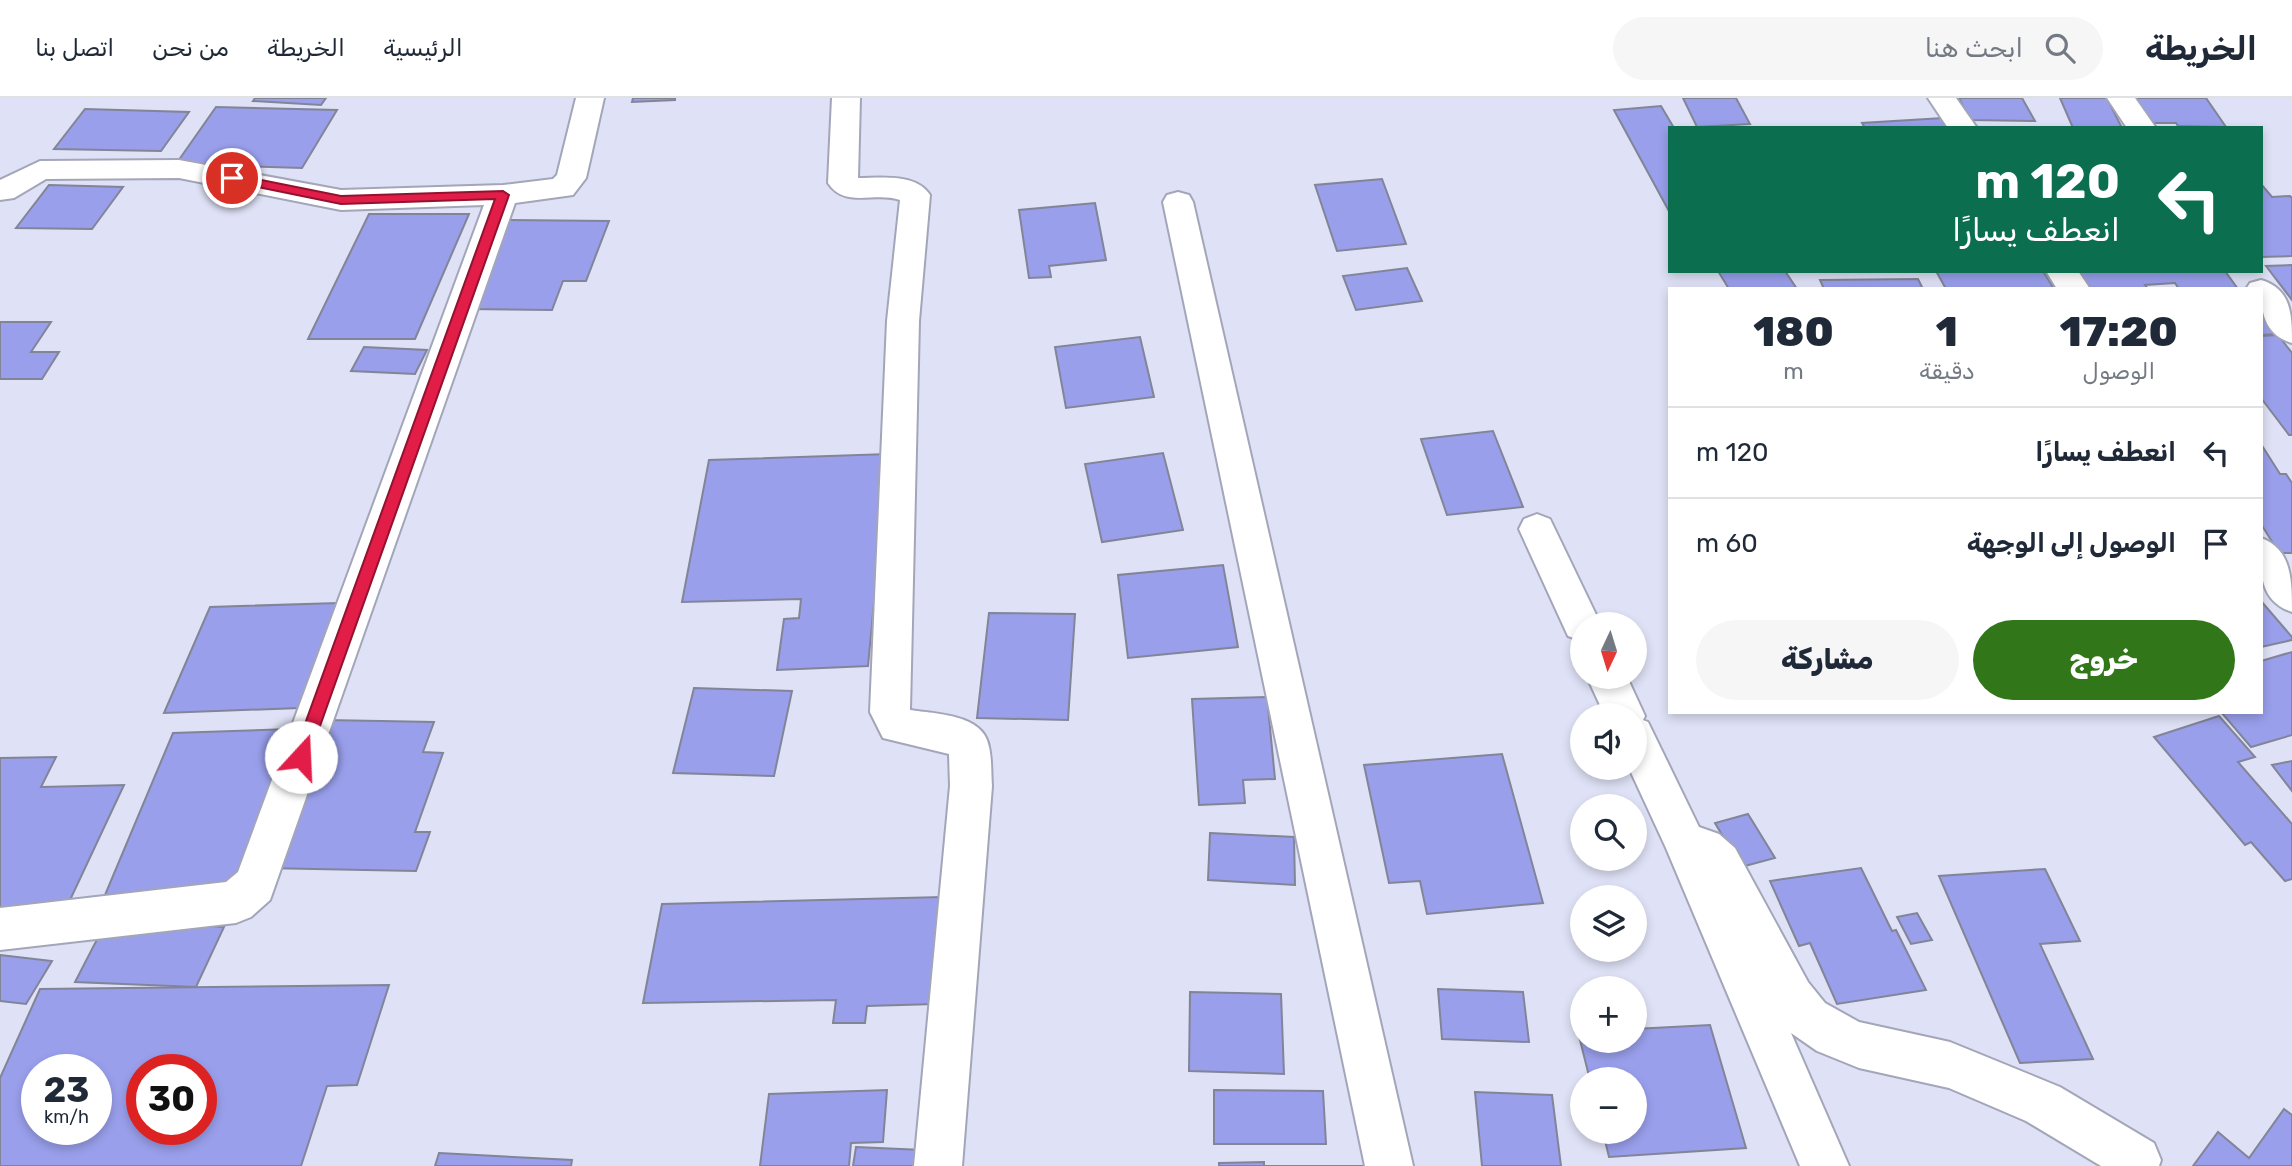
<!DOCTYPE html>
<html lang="ar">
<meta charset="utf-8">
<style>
:root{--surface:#fff;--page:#f6f6f7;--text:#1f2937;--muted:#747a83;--line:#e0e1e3;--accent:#31771a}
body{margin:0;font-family:Rubik,"Noto Naskh Arabic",sans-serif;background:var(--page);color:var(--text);direction:rtl;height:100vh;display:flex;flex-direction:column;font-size:26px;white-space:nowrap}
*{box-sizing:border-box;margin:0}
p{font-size:23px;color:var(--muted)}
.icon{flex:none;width:38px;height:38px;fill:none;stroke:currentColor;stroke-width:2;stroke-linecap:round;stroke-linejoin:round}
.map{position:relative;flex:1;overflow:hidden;direction:ltr}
.side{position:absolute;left:1668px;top:189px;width:595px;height:427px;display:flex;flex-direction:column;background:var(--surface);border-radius:0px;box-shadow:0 4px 10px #0003;direction:rtl}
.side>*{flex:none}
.banner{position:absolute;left:1668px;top:28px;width:595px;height:147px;border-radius:0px;box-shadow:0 4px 10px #0003;direction:rtl;background:#0b6e4f;color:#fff;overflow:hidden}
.needle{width:46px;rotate:184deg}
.tools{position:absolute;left:1570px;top:514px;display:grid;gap:14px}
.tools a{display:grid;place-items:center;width:77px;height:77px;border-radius:50%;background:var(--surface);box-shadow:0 4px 10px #0003;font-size:35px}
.speed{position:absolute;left:21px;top:956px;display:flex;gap:14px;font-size:35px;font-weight:700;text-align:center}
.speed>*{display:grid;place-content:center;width:91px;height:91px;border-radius:50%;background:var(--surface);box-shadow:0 4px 10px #0003;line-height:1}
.speed small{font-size:18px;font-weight:400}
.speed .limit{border:10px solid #d22;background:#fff;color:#111}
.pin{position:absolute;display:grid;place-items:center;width:60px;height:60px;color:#fff;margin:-30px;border:4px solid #fff;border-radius:50%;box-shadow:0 2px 7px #0007}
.me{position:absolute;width:77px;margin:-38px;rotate:20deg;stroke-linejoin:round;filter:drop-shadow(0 0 5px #0008)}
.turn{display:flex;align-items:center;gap:24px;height:147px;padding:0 28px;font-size:32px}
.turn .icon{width:91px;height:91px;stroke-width:2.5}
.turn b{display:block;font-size:49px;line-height:60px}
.eta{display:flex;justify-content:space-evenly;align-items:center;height:119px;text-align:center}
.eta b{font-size:42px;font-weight:800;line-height:49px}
.cta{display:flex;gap:14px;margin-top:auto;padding:14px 28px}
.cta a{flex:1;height:80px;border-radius:42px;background:var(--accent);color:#fff;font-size:28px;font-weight:800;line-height:80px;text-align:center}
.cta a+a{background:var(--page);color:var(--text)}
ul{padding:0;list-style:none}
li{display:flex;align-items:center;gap:21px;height:91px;padding:0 28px;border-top:2px solid var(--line)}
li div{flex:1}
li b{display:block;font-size:26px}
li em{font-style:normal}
header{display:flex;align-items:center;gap:42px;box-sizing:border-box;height:98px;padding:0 35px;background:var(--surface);border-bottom:2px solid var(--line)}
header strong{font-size:33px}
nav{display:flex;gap:38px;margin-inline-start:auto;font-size:24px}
.search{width:490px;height:63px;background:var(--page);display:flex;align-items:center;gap:18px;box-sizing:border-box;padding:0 24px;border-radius:38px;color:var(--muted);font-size:26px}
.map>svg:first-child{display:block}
.building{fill:#999feb;stroke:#828497;stroke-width:2;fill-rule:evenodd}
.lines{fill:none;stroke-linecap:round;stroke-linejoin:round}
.minor-casing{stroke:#a3a5b9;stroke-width:4}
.minor{fill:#fff;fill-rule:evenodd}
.route{fill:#e11d48;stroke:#92132f;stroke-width:2}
</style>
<header>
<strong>الخريطة</strong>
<div class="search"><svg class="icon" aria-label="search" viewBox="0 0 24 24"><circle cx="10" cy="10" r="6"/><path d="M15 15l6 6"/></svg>ابحث هنا</div>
<nav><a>الرئيسية</a><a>الخريطة</a><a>من نحن</a><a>اتصل بنا</a></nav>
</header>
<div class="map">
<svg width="2292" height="1068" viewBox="0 0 2292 1068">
<rect width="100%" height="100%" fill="#dfe2f6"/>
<!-- building -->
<g class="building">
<path d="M255,0H326L321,7L253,3Z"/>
<path d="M633,0H675V2L632,4Z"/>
<path d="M1683,0H1736L1750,26L1697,29Z"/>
<path d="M1959,0H2022L2035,23L1970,22Z"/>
<path d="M2060,0H2107L2122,30H2073Z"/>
<path d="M2135,0H2206L2226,29L2178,28L2176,25H2151Z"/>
<path d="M1661,8L1674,30H1670V115L1614,12Z"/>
<path d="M216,9L337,12L302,70L176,66Z"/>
<path d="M85,11L189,14L161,53L54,51Z"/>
<path d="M1943,20L1950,30H1865L1862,25Z"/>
<path d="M1382,81L1406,146L1337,153L1315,87Z"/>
<path d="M2261,86L2272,99L2290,98L2292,100V158L2261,159Z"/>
<path d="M49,87L123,89L92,131L16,130Z"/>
<path d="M1095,105L1106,162L1049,168L1051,179L1029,180L1019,112Z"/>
<path d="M369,116H469L415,241H308Z"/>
<path d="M505,122L609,123L586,183H563L552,212L466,211Z"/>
<path d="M2292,167V202L2266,168Z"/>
<path d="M1407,170L1422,203L1356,212L1343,178Z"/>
<path d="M1718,173H1785L1797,191H1729Z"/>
<path d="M1936,173H2043L2054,191H1946Z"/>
<path d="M2076,173H2225L2238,191H2179L2175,185L2145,187L2148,191H2088Z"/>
<path d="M1918,181L1923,191H1824L1820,182Z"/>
<path d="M2261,215L2277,236L2261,237Z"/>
<path d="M0,224H51L31,254H59L42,281H0Z"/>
<path d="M2278,237L2292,255V337H2289L2261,300V238Z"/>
<path d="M1140,239L1154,299L1066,310L1055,249Z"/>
<path d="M364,249L427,252L415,276L351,273Z"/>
<path d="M1493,333L1523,409L1447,417L1421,341Z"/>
<path d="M2261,346L2280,376H2286L2292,385V455H2279L2261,426Z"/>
<path d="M1163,355L1183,432L1102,444L1085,366Z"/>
<path d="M888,356L868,568L777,572L784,521L799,520L801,501L682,504L709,362Z"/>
<path d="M1223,467L1238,549L1128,560L1118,477Z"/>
<path d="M2261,503L2292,539V542L2261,549Z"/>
<path d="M338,505L300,610L164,615L210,509Z"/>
<path d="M989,515L1075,516L1068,622L977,620Z"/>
<path d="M2292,554V637L2251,649L2221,614H2261V563Z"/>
<path d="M694,590L792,593L774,678L673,675Z"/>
<path d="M1267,599L1275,681L1243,682L1245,705L1199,707L1192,601Z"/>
<path d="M2219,618L2255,659L2238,664L2292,726V781L2285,783L2251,744L2245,747L2154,639Z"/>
<path d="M326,622L434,624L423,654L443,655L415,734H430L416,773L264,770Z"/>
<path d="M290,631L232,792L105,797L173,635Z"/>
<path d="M1502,656L1543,805L1427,816L1420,783L1389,785L1364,667Z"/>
<path d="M56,659L41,689L124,687L63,817L0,818V660Z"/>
<path d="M2292,663V693L2272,667Z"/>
<path d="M1748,716L1775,760L1741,769L1715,725Z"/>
<path d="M1210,735L1294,739L1295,787L1208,782Z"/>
<path d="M1861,770L1892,833L1896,832L1926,892L1837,906L1810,845L1799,848L1770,783Z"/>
<path d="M2045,771L2080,843L2040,846L2093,961L2020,965L1939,778Z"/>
<path d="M942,799L935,906L867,908L865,925H833L836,902L643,905L662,806Z"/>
<path d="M1917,815L1932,842L1911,846L1897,819Z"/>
<path d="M106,824L224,829L196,889L75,884Z"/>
<path d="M0,857L52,863L26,906L0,903Z"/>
<path d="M389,887L357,987L327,988L301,1068H0V980L40,891ZM37,971H96V1031H37ZM142,971H201V1031H142Z"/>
<path d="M1438,891L1523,894L1529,944L1442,941Z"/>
<path d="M1190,894L1281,896L1284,976L1189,973Z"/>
<path d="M1710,927L1746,1050L1609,1059L1603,1034H1634V982H1590L1578,934H1582V943H1634V931Z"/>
<path d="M887,992L883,1044L851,1045L849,1068H760L769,996Z"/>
<path d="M1214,992L1323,993L1326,1046H1214Z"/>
<path d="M1475,994L1552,997L1561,1068H1482Z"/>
<path d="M2284,1011L2292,1017V1068H2193L2218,1034L2249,1060Z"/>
<path d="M856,1049L922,1052L920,1068H853Z"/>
<path d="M439,1055L572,1062L571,1068H435Z"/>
<path d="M1264,1064V1068H1377H1219V1065Z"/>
</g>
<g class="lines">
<!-- minor casing -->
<g class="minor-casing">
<g id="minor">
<path d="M576,0H604L586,80L573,97L515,105L270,802L251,819L236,825L0,852V810L226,784L238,774L484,107L341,112L179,80L46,81L14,100L0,102V82L40,63L179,62L341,92L503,87L553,81L557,77Z"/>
<path d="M832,0H860L858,80C881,80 916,75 930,97L919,223L910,612C936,616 984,616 989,649C992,662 991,675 992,688L962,1068H914L950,688L949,656L883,640L870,614L887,223L900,102C875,93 845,111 828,85Z"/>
<path d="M1928,0H1956L1977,30H1948Z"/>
<path d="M2107,0H2135L2156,30H2127Z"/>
<path d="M1178,94L1189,97L1193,104L1413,1068H1365L1163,104L1167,97Z"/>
<path d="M2046,173H2078L2090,191H2057Z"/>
<path d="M2261,182C2292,191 2292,218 2292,245C2265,237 2261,215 2261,191H2246L2250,185Z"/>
<path d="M1537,416L1550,421L1601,527H1582V543L1568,538L1519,431L1524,421Z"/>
<path d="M2261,440C2292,451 2292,483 2292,514C2257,502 2261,471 2261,440Z"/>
<path d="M1587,579H1627L1645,618L1643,622L1648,624L1699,729L1719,736L1735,750L1808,884L1825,905L1859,924L1950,944L2060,989L2154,1045L2161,1062L2159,1068H2101L2026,1023L1949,990L1859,970L1817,953L1791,935L1849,1068H1800L1666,750L1629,670H1634V618H1605Z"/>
</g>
</g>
<!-- minor -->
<use href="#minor" class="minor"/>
</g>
<!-- route -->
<path class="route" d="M232,76L341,98L503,93L509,97L309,659L307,664L301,667L295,664L293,659L495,101L341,106L228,83V77Z"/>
</svg>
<div class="tools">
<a><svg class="needle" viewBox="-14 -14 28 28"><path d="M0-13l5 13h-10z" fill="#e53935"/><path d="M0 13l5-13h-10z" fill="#747a83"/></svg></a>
<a><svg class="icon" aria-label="sound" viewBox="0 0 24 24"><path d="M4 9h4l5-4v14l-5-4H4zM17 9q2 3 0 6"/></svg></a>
<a><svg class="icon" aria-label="search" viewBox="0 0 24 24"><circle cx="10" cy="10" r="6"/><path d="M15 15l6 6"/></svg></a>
<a><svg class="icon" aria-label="layers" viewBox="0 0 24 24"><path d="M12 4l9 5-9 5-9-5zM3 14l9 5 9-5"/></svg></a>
<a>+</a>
<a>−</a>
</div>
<div class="speed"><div>23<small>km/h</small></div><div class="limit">30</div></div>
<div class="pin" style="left:232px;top:80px;background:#d93025"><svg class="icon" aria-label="arrive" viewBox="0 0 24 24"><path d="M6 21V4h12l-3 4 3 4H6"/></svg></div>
<svg class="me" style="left:301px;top:659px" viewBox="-20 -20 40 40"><circle r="19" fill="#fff"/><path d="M0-13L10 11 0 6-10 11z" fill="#e11d48"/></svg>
<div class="banner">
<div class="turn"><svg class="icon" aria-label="left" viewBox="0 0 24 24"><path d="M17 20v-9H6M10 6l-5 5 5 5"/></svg><div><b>120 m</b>انعطف يسارًا</div></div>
</div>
<section class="side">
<div class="eta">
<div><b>17:20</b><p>الوصول</p></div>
<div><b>1</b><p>دقيقة</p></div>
<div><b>180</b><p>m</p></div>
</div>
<ul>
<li><svg class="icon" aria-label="left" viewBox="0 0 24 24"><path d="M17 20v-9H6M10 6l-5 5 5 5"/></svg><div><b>انعطف يسارًا</b></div><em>120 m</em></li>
<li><svg class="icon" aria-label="arrive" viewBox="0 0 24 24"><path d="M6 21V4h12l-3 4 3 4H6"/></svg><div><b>الوصول إلى الوجهة</b></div><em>60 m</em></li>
</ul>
<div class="cta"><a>خروج</a><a>مشاركة</a></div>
</section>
</div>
